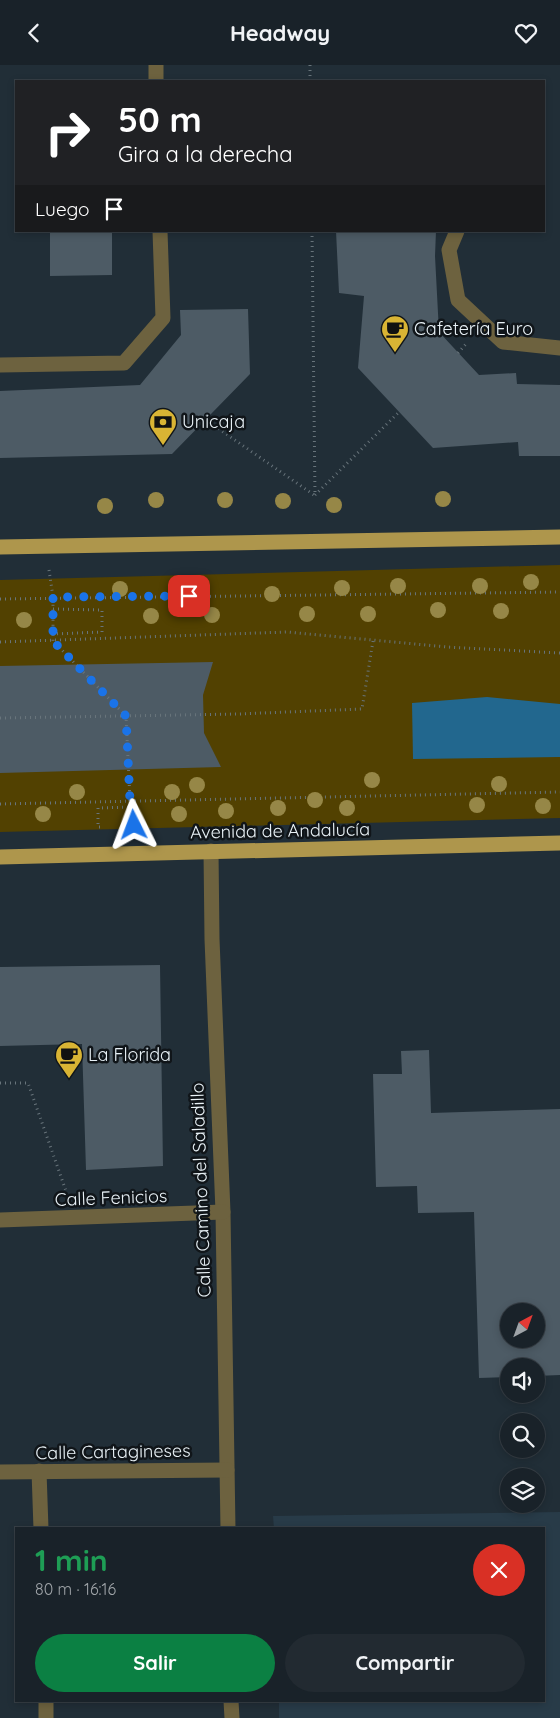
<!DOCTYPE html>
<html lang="es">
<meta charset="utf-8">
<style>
:root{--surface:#192229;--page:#222a31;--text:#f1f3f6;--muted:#9fa4a8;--line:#373f46;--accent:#0b8043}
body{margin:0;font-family:Quicksand,sans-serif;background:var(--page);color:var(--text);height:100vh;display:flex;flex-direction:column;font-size:19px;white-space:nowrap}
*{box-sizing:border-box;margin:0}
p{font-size:16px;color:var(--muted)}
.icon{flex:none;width:28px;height:28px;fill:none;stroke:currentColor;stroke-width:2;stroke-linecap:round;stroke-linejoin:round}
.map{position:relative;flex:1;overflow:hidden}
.sheet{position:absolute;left:15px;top:1462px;width:530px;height:175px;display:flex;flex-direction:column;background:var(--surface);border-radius:0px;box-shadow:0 2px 8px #0003,0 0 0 1px var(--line)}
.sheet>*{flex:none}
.banner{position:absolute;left:15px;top:15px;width:530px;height:152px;border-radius:0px;box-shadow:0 2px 8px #0003,0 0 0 1px var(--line);background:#202124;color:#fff;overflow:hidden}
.needle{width:32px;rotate:41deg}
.buttons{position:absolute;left:500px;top:1238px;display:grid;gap:10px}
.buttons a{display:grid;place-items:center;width:45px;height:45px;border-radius:50%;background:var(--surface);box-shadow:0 2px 8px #0003,0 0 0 1px var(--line);font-size:25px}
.pin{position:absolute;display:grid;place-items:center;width:42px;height:42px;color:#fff;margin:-21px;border-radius:10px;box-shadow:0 2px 8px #0006}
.me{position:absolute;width:55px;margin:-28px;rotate:357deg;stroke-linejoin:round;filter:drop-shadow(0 0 4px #0008)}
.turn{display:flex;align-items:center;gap:18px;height:105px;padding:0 20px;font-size:22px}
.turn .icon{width:65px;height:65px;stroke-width:2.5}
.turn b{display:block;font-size:35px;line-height:42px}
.then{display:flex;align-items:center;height:48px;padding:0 20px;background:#0003;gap:10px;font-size:19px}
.round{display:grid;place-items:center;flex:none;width:52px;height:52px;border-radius:26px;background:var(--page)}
.overview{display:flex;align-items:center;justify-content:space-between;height:85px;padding:0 20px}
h1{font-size:30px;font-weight:700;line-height:38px;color:#1e9e55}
.primary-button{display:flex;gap:10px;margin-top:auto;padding:10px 20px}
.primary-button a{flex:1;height:58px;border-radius:30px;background:var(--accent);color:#fff;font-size:20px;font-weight:700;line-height:58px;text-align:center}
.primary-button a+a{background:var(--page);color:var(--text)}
header{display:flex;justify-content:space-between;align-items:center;height:65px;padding:0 20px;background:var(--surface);font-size:22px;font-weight:700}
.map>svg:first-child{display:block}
.built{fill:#283b48}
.green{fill:#524101}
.water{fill:#22678e}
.building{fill:#4d5b65;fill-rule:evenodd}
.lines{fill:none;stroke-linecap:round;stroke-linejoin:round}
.path{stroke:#68747b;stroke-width:3;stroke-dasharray:1 4;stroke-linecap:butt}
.minor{stroke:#6d623f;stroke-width:15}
.major{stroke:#ae964c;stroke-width:15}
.tree{fill:#968747}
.route{stroke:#1a73e8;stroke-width:9;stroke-dasharray:0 16.2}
.labels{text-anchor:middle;stroke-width:5;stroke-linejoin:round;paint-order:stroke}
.poi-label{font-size:18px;fill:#e9f2f7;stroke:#101519;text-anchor:start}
.street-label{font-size:18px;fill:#e9f2f7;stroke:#101519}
</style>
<header><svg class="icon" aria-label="back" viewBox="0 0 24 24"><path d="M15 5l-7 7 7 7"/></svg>Headway<svg class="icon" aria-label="heart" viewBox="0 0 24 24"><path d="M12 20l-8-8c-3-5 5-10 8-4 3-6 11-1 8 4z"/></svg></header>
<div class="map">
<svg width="560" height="1653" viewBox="0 0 560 1653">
<rect width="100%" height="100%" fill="#212e37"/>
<!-- built -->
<path class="built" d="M560,1447V1653H279V1636H544V1464H274L273,1451Z"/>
<!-- green -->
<path class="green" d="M560,500V753L0,767V515Z"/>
<!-- water -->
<path class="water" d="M487,632L560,639V692L413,694L412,638Z"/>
<!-- building -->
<g class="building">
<path d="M50,166H112V210L50,211Z"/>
<path d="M336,166H436L435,191L439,267L479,310L516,308L517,319L560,320V391H519L518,377L433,383L358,303L364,231L339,228Z"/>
<path d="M248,244L250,309L172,389L0,393V326L140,320L181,270L180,245Z"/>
<path d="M213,597L203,630L204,668L221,702L0,708V601Z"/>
<path d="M160,900L163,1101L86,1105L82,979L0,981V902Z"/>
<path d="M429,985L431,1048L560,1044V1310L536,1311V1301H509V1312L479,1313L474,1147L418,1148L417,1121L376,1122L373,1009H402L401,986ZM509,1246H536V1274H509Z"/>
</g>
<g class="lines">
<!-- path -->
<g class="path">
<path d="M310,0V16"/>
<path d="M312,166L315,430"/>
<path d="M458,288L466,279"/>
<path d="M206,355L314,430"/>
<path d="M315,430L399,347"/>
<path d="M49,505L53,532V576L126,651L130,736"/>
<path d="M0,534L560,527"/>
<path d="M53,544L102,545V567L53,569"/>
<path d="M0,577L287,567L447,582L560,588"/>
<path d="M0,653L238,649L362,644L373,576"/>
<path d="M0,739L560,727"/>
<path d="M129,760H134L133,736"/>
<path d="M100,762H98V743L133,742"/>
<path d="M0,1018H28L66,1126"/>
</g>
<!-- minor -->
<g class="minor">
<path d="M156,0V16"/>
<path d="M457,166L449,185L458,235L503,277L560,283"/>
<path d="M0,300L124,298L163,253L160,166"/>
<path d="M211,786L212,874L223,1147L228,1464"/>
<path d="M0,1155L223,1147"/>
<path d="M39,1406L41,1464"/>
<path d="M0,1407L227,1405"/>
<path d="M46,1636V1653"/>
<path d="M231,1636L232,1653"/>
</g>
<!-- major -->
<g class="major">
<path d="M0,482L560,472"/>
<path d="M0,792L560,778"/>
</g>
</g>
<!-- trees -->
<g class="tree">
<circle cx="443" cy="434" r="8"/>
<circle cx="156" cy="435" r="8"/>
<circle cx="225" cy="435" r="8"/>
<circle cx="283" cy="436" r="8"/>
<circle cx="334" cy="440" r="8"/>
<circle cx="105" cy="441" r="8"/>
<circle cx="531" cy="517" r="8"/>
<circle cx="398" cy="521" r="8"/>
<circle cx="480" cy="521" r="8"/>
<circle cx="342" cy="523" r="8"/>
<circle cx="120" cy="524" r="8"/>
<circle cx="185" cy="527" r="8"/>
<circle cx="272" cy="529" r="8"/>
<circle cx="438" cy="545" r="8"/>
<circle cx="501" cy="546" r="8"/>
<circle cx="307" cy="549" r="8"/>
<circle cx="368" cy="549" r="8"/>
<circle cx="212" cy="550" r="8"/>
<circle cx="151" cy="551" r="8"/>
<circle cx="24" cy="555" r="8"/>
<circle cx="372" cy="715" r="8"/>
<circle cx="499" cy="719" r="8"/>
<circle cx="197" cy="720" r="8"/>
<circle cx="77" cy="727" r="8"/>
<circle cx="172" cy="727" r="8"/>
<circle cx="315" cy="735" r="8"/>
<circle cx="477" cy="740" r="8"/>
<circle cx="543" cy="741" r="8"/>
<circle cx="278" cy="743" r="8"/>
<circle cx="347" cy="743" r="8"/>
<circle cx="226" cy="746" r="8"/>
<circle cx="43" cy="749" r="8"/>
<circle cx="179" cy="749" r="8"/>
</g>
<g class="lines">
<!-- route -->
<path class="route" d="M134,760L133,736H130L126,651L53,576V532L189,531"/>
</g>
<!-- icons -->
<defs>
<g id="cafe-pin" transform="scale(1.4375)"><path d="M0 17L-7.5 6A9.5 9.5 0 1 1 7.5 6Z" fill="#d9b434" stroke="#101519"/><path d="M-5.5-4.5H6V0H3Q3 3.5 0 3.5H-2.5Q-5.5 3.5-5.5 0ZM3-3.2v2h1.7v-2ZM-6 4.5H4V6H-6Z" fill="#111"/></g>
<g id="bank-pin" transform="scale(1.4375)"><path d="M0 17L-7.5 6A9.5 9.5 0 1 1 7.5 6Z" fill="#d9b434" stroke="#101519"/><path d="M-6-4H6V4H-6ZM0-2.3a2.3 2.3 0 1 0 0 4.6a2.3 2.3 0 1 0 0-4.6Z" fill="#111"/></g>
</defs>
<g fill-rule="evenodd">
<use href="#cafe-pin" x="395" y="264"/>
<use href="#bank-pin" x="163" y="357"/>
<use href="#cafe-pin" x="69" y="990"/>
</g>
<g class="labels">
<!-- poi labels -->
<g class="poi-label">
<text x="414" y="270">Cafetería Euro</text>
<text x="182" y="363">Unicaja</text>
<text x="88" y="996">La Florida</text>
</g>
<!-- street labels -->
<g class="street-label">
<text transform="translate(280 766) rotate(-1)" y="6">Avenida de Andalucía</text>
<text transform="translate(201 1125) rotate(-92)" y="6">Calle Camino del Saladillo</text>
<text transform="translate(111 1133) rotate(-2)" y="6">Calle Fenicios</text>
<text transform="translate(113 1387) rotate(-1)" y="6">Calle Cartagineses</text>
</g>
</g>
</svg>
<div class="buttons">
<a><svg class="needle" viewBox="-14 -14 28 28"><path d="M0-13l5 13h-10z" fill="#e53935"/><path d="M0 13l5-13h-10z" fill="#9fa4a8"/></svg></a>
<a><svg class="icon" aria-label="sound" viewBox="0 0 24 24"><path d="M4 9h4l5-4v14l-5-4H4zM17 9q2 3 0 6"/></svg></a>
<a><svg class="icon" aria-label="search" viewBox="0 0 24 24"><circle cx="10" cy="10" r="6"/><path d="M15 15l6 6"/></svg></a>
<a><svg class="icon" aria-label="layers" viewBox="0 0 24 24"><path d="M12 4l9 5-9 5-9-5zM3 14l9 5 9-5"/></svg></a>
</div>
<div class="pin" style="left:189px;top:531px;background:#d93025"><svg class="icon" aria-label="arrive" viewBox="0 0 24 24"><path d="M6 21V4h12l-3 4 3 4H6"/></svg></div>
<svg class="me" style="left:134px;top:760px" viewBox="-20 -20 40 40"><path d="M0-17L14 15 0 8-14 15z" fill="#1a73e8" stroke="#fff" stroke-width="4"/></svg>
<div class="banner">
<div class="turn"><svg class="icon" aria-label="right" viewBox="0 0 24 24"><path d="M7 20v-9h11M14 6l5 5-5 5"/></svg><div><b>50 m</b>Gira a la derecha</div></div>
<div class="then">Luego<svg class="icon" aria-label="arrive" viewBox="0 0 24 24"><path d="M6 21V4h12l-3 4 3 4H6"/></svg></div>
</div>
<section class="sheet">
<div class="overview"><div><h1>1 min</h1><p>80 m · 16:16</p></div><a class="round" style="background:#d93025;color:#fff"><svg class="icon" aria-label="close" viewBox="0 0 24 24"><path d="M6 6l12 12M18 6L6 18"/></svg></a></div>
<div class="primary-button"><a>Salir</a><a>Compartir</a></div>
</section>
</div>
